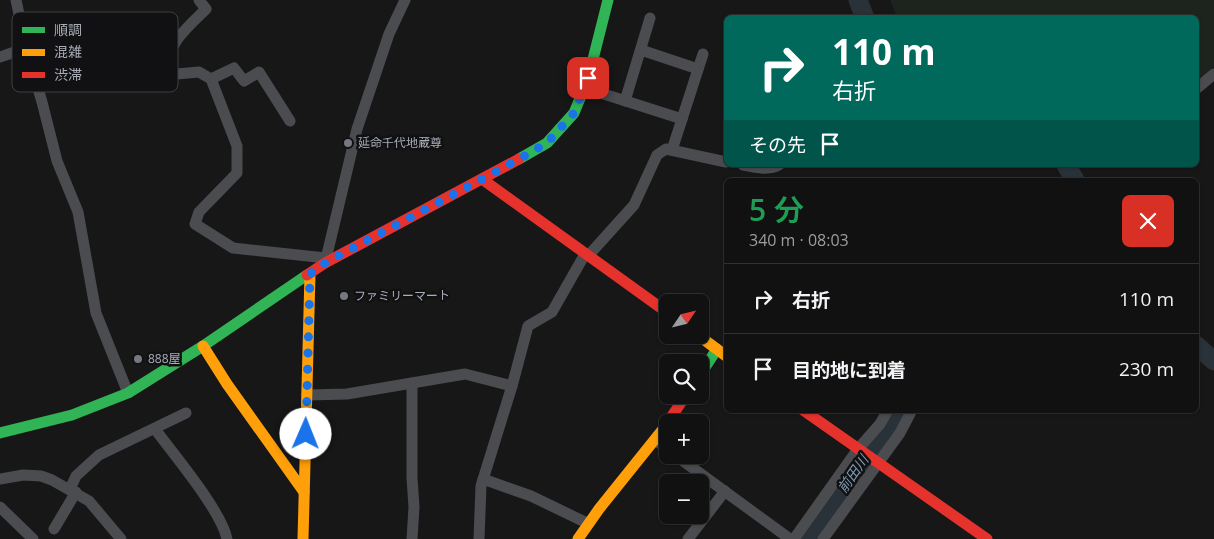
<!DOCTYPE html>
<html lang="ja">
<meta charset="utf-8">
<style>
:root{--surface:#111;--page:#1e1f1f;--text:#f1f3f6;--muted:#9c9d9f;--line:#303131}
body{margin:0;font-family:"Open Sans","Noto Sans JP",sans-serif;background:var(--page);color:var(--text);height:100vh;display:flex;flex-direction:column;font-size:19px;white-space:nowrap}
*{box-sizing:border-box;margin:0}
p{font-size:16px;color:var(--muted)}
.icon{flex:none;width:28px;height:28px;fill:none;stroke:currentColor;stroke-width:2;stroke-linecap:round;stroke-linejoin:round}
.map{position:relative;flex:1;overflow:hidden}
.sheet{position:absolute;left:724px;top:178px;width:475px;height:235px;display:flex;flex-direction:column;background:var(--surface);border-radius:8px;box-shadow:0 1px 4px #0004,0 0 0 1px var(--line)}
.sheet>*{flex:none}
.guide{position:absolute;left:724px;top:15px;width:475px;height:152px;border-radius:8px;box-shadow:0 1px 4px #0004,0 0 0 1px var(--line);background:#00695c;color:#fff;overflow:hidden}
.needle{width:32px;rotate:55deg}
.tools{position:absolute;left:659px;top:294px;display:grid;gap:10px}
.tools a{display:grid;place-items:center;width:50px;height:50px;border-radius:8px;background:var(--surface);box-shadow:0 1px 4px #0004,0 0 0 1px var(--line);font-size:25px}
.pin{position:absolute;display:grid;place-items:center;width:42px;height:42px;color:#fff;margin:-21px;border-radius:10px;box-shadow:0 2px 8px #0006}
.me{position:absolute;width:55px;margin:-28px;rotate:1deg;stroke-linejoin:round;filter:drop-shadow(0 0 4px #0008)}
.turn{display:flex;align-items:center;gap:18px;height:105px;padding:0 25px;font-size:22px}
.turn .icon{width:65px;height:65px;stroke-width:2.5}
.turn b{display:block;font-size:35px;line-height:42px}
.then{display:flex;align-items:center;height:48px;padding:0 25px;background:#0003;gap:10px;font-size:19px}
.round{display:grid;place-items:center;flex:none;width:52px;height:52px;border-radius:8px;background:var(--page)}
.head{display:flex;align-items:center;justify-content:space-between;height:85px;padding:0 25px}
h1{font-size:30px;font-weight:600;line-height:38px;color:#1e9e55}
ul{padding:0;list-style:none}
li{display:flex;align-items:center;gap:15px;height:70px;padding:0 25px;border-top:1px solid var(--line)}
li div{flex:1}
li b{display:block;font-size:19px}
li em{font-style:normal}
.map>svg:first-child{display:block}
.green{fill:#1d241e}
.lines{fill:none;stroke-linecap:round;stroke-linejoin:round}
.river{stroke:#2a3239;stroke-width:19}
.street{stroke:#4b4c50;stroke-width:11}
.fast{stroke:#30b455;stroke-width:11}
.slow{stroke:#ff9f0a;stroke-width:11}
.jam{stroke:#e5322d;stroke-width:11}
.route{stroke:#1a73e8;stroke-width:9;stroke-dasharray:0 16.2}
.poi-dot{fill:#757880;stroke:#111113;stroke-width:2}
.labels{text-anchor:middle;stroke-width:5;stroke-linejoin:round;paint-order:stroke}
.poi-label{font-size:12px;fill:#a8adb8;stroke:#111113;text-anchor:start}
.water-label{font-size:14px;font-style:italic;fill:#7f9bb3;stroke:#111113}
.key{fill:#111113;stroke:#3e4045;stroke-width:1}
.key-label{font-size:14px;fill:#a8adb8}
</style>
<div class="map">
<svg width="1214" height="539" viewBox="0 0 1214 539">
<rect width="100%" height="100%" fill="#171717"/>
<!-- green -->
<path class="green" d="M890,0H1214V67L1196,82V18L897,17Z"/>
<g class="lines">
<!-- river -->
<g class="river">
<path d="M858,0L865,18"/>
<path d="M1066,165L1075,180"/>
<path d="M1196,345L1214,361"/>
<path d="M808,539L863,464L898,410"/>
</g>
<!-- street -->
<g class="street">
<path d="M16,0L26,48L42,102L57,161L78,212L96,313L128,393"/>
<path d="M199,0L206,9C191,24 167,43 168,67L171,71L177,74L199,72L211,79L237,146V173L199,212L195,224L233,248L326,258"/>
<path d="M641,50L698,69"/>
<path d="M0,57L26,48"/>
<path d="M211,79L234,68L244,81L259,72L290,121"/>
<path d="M585,88L682,119"/>
<path d="M1196,89L1214,74"/>
<path d="M625,101L650,18"/>
<path d="M672,150L703,54"/>
<path d="M743,165C755,167 768,171 779,165"/>
<path d="M588,256L634,205L657,155L666,149L726,162"/>
<path d="M325,263L357,129L389,34L405,0"/>
<path d="M412,383V478L414,507L412,539"/>
<path d="M307,395L347,394L465,374L512,386L528,326L552,312L585,254"/>
<path d="M155,429C174,455 221,510 227,539"/>
<path d="M656,441L668,449"/>
<path d="M675,455L790,539"/>
<path d="M0,479L23,475L41,476L52,480L89,501L121,539"/>
<path d="M483,479L531,496L587,523"/>
<path d="M70,489L76,476L99,455L186,413"/>
<path d="M0,507L33,539"/>
<path d="M54,529L76,492"/>
<path d="M479,539L481,486L512,386"/>
<path d="M688,539L725,491"/>
<path d="M794,539L858,449L880,424L888,410"/>
<path d="M823,539L900,433L912,410"/>
</g>
<!-- fast -->
<g class="fast">
<path d="M519,159L547,143L574,113L588,79L608,0"/>
<path d="M700,375L717,349"/>
<path d="M0,433L72,415L128,393L203,346L307,275"/>
</g>
<!-- slow -->
<g class="slow">
<path d="M698,335L726,356"/>
<path d="M203,346L227,384L304,492"/>
<path d="M303,539L310,274"/>
<path d="M578,539L599,509L668,423"/>
</g>
<!-- jam -->
<g class="jam">
<path d="M482,179L668,313"/>
<path d="M307,275L325,263L519,159"/>
<path d="M803,410L987,539"/>
<path d="M668,422L686,395"/>
</g>
</g>
<g class="lines">
<!-- route -->
<path class="route" d="M306,434L310,274L325,263L516,161L547,143L574,113L588,78"/>
</g>
<!-- markers -->
<g class="poi-dot">
<circle cx="348" cy="143" r="5"/>
<circle cx="344" cy="296" r="5"/>
<circle cx="138" cy="359" r="5"/>
</g>
<g class="labels">
<!-- poi labels -->
<g class="poi-label">
<text x="358" y="147">延命千代地蔵尊</text>
<text x="354" y="300">ファミリーマート</text>
<text x="148" y="363">888屋</text>
</g>
<!-- water labels -->
<g class="water-label">
<text transform="translate(853 474) rotate(-55)" y="5">前田川</text>
</g>
</g>
<!-- legend -->
<rect x="12" y="12" width="166" height="80" rx="8" class="key"/>
<rect x="22" y="27" width="23" height="6" fill="#30b455"/>
<rect x="22" y="49" width="23" height="7" fill="#ff9f0a"/>
<rect x="22" y="72" width="23" height="6" fill="#e5322d"/>
<g class="key-label">
<text x="54" y="35">順調</text>
<text x="54" y="57">混雑</text>
<text x="54" y="80">渋滞</text>
</g>
</svg>
<div class="tools">
<a><svg class="needle" viewBox="-14 -14 28 28"><path d="M0-13l5 13h-10z" fill="#e53935"/><path d="M0 13l5-13h-10z" fill="#9c9d9f"/></svg></a>
<a><svg class="icon" aria-label="search" viewBox="0 0 24 24"><circle cx="10" cy="10" r="6"/><path d="M15 15l6 6"/></svg></a>
<a>+</a>
<a>−</a>
</div>
<div class="pin" style="left:588px;top:78px;background:#d93025"><svg class="icon" aria-label="arrive" viewBox="0 0 24 24"><path d="M6 21V4h12l-3 4 3 4H6"/></svg></div>
<svg class="me" style="left:306px;top:434px" viewBox="-20 -20 40 40"><circle r="19" fill="#fff"/><path d="M0-13L10 11 0 6-10 11z" fill="#1a73e8"/></svg>
<div class="guide">
<div class="turn"><svg class="icon" aria-label="right" viewBox="0 0 24 24"><path d="M7 20v-9h11M14 6l5 5-5 5"/></svg><div><b>110 m</b>右折</div></div>
<div class="then">その先<svg class="icon" aria-label="arrive" viewBox="0 0 24 24"><path d="M6 21V4h12l-3 4 3 4H6"/></svg></div>
</div>
<section class="sheet">
<div class="head"><div><h1>5 分</h1><p>340 m · 08:03</p></div><a class="round" style="background:#d93025;color:#fff"><svg class="icon" aria-label="close" viewBox="0 0 24 24"><path d="M6 6l12 12M18 6L6 18"/></svg></a></div>
<ul>
<li><svg class="icon" aria-label="right" viewBox="0 0 24 24"><path d="M7 20v-9h11M14 6l5 5-5 5"/></svg><div><b>右折</b></div><em>110 m</em></li>
<li><svg class="icon" aria-label="arrive" viewBox="0 0 24 24"><path d="M6 21V4h12l-3 4 3 4H6"/></svg><div><b>目的地に到着</b></div><em>230 m</em></li>
</ul>
</section>
</div>
